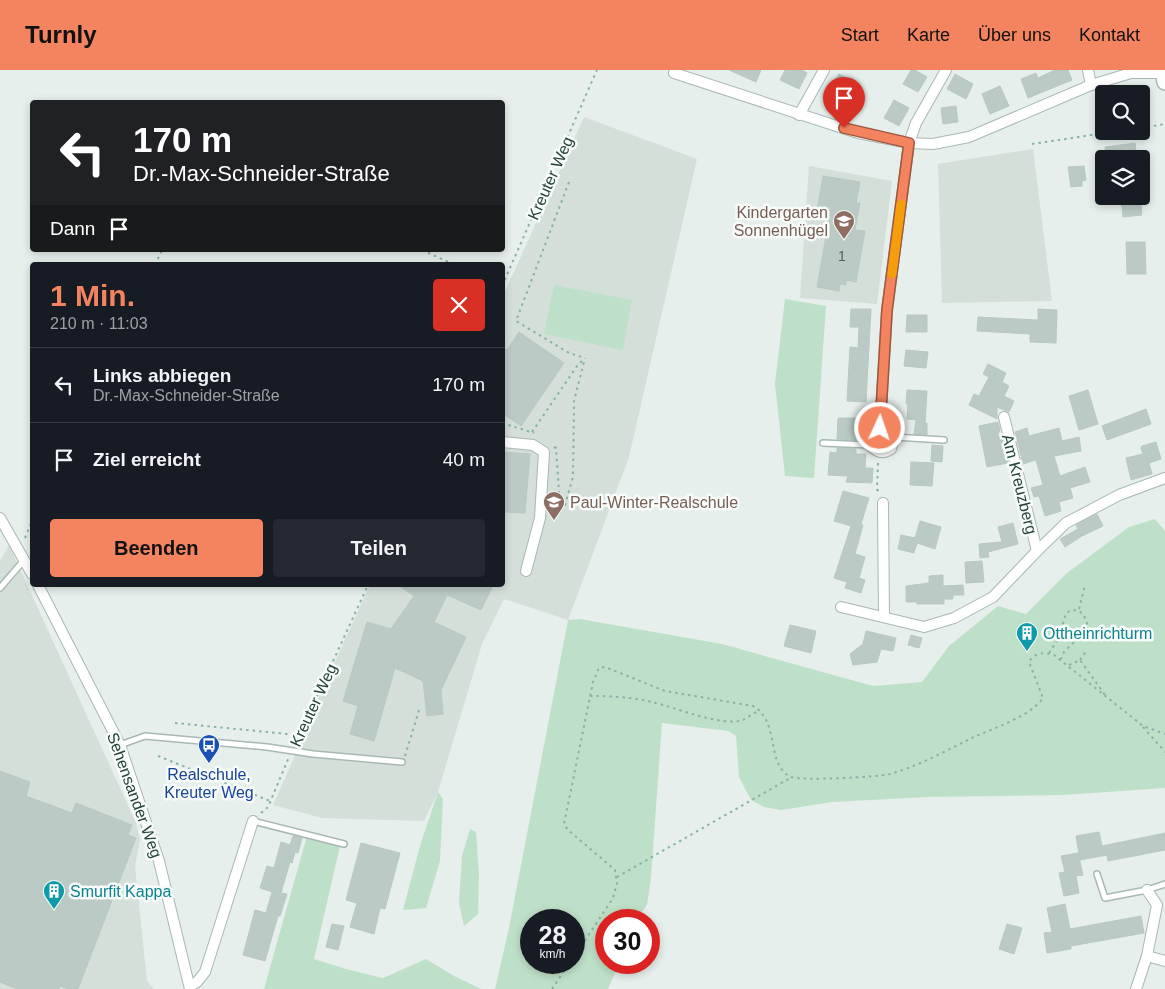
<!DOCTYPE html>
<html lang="de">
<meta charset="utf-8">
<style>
:root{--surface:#171b24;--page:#242831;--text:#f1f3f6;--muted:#9ea1a6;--line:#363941;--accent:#f4845f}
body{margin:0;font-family:Arial,sans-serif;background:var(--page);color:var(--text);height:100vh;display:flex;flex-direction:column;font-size:19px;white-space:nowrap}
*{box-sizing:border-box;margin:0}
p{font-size:16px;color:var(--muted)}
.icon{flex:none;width:28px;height:28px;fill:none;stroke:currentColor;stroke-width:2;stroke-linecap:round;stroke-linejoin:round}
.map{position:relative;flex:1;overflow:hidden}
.drawer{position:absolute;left:30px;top:192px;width:475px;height:325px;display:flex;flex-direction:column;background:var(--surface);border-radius:5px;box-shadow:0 2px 8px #0003}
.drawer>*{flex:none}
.top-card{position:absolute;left:30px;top:30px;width:475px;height:152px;border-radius:5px;box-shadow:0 2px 8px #0003;background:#202124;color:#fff;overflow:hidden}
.tools{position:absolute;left:1095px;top:15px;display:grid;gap:10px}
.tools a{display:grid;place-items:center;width:55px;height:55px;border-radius:5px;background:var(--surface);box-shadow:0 2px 8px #0003;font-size:25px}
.speed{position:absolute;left:520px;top:839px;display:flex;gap:10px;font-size:25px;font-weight:700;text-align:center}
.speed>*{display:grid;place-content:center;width:65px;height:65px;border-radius:50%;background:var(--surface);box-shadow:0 2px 8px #0003;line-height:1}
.speed small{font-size:12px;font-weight:400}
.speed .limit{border:8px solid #d22;background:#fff;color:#111}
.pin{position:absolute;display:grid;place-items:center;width:42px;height:42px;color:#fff;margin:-51px -21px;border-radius:50% 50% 50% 0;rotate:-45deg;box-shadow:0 0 5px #0007}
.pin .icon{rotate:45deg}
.me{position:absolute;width:55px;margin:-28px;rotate:3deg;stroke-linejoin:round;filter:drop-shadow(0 0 4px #0008)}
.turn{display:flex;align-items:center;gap:18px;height:105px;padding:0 20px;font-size:22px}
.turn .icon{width:65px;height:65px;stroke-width:2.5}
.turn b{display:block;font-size:35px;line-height:42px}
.then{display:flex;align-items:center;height:48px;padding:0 20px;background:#0003;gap:10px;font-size:19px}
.round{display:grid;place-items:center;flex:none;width:52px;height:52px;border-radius:5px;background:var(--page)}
.summary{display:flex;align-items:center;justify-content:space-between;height:85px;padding:0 20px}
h1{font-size:30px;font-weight:600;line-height:38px;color:var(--accent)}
.action{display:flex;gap:10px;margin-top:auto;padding:10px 20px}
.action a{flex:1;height:58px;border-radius:5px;background:var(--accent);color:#111;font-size:20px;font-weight:600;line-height:58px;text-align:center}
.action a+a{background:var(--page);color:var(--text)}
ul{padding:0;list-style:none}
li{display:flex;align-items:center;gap:15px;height:75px;padding:0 20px;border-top:1px solid var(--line)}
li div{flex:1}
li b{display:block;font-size:19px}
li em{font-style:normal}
header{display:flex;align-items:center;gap:30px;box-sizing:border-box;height:70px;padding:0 25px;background:var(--accent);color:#111}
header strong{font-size:24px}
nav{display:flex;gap:28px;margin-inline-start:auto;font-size:18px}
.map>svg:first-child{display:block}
.built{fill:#d4dfda}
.green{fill:#bfe0c8;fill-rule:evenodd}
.building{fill:#bbcac4;stroke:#b8c9c2}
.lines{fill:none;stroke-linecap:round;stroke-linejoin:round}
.lane-casing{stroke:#a8b8b2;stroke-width:8}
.street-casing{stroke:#a8b8b2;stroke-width:12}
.secondary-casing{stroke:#a4bbb3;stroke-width:18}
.path{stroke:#86b3a5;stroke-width:2;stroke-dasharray:2.5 4;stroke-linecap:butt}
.lane{stroke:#fff;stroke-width:5}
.street{stroke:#fff;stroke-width:10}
.secondary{stroke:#fff;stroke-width:15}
.route-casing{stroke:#9f563e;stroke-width:12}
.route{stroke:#f4845f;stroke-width:9}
.slow{stroke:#f59e0b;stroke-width:9}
.labels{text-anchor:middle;stroke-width:5;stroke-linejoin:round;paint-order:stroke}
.number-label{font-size:14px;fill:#4a645c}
.street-label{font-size:16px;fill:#24423a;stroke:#f7fbf9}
.education-label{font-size:16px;fill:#785e54;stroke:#f7fbf9;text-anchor:end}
.culture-label{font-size:16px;fill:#0d838f;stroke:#f7fbf9;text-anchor:start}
.transit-label{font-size:16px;fill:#164399;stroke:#f7fbf9}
</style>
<header>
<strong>Turnly</strong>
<nav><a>Start</a><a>Karte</a><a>Über uns</a><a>Kontakt</a></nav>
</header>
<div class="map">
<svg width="1165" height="919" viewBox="0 0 1165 919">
<rect width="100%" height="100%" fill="#e6efeb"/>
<!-- built -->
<g class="built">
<path d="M584,47L697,89L629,387L568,550L504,529L482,574L438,722L424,751L322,748L273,735L294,688L298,673L370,515H502L503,226Z"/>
<path d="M1033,79L1052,231L942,233L938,94Z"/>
<path d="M809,96L892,111L877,234L800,228Z"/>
<path d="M9,475L136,753L140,770L135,796L147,911L154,919H0V491Z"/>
</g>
<!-- green -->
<g class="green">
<path d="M554,215L632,230L623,280L544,264Z"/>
<path d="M785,229L826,236L814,408L785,406L775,314Z"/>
<path d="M1155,449L1165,461V718L1063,725L928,727L832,732L781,740L764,737L751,730L739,707L736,666L728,661L662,653L651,808L647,835L636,850H606V892L619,893L608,919H495L509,858L568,550L580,549L722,574L873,616L922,612L949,576L998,536L1026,544L1067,503L1129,457ZM531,850H574V892H531Z"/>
<path d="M438,722L443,729L440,791L426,838L403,840L420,776Z"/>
<path d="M470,759L476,762L479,805L478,844L464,856L459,833L462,786Z"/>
<path d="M307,766L340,776L314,889L346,899L383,908L426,889L454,906L481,919H264Z"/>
</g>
<!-- building -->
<g class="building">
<path d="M729,0H761L756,12Z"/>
<path d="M785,0H802L807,3L799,19L780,10Z"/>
<path d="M911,0H915L927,7L918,22L903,14Z"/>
<path d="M1055,0H1068L1072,10L1028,28L1021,9L1036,3L1038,8Z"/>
<path d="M839,4L859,15L848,34L829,24Z"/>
<path d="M955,4L973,14L966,29L947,19Z"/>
<path d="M1000,16L1009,36L990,44L982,24Z"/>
<path d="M894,30L909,38L899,56L884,48Z"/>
<path d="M956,36L958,52L943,54L941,38Z"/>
<path d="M1135,73L1137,89H1106L1105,77Z"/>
<path d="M1084,96L1086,110L1082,111V116L1071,117L1068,97Z"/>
<path d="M823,106L860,112L856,133H860L855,160L865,161L856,212L846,210V215L840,214L839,221L817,217L829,149L816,147Z"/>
<path d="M1121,126H1140L1142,145L1123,147Z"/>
<path d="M1126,172H1145L1146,204H1127Z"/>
<path d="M851,239H871L866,332L847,331L850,277L858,278L859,257H850Z"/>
<path d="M1038,239L1057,240L1056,273L1030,272V264L977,261L978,247L1038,250Z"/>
<path d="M907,245H927V262H906Z"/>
<path d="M519,262L564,293L521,356L502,343V276L507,280Z"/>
<path d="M906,280L928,282L926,298L904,296Z"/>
<path d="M988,294L1006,303L1002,312L1009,316L1004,326L1014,331L1009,342L997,337V349L969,335L974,324L979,326L989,307L983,304Z"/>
<path d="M907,320L927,321L925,353H927V365L914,364L916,350L907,349L908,334H906Z"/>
<path d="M1088,320L1098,354L1079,360L1069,326Z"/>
<path d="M1146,339L1151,354L1107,370L1102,356Z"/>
<path d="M838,348H857L856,370L837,369Z"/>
<path d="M998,352L1000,360L997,366L1001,365L1008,393L987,397L979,356Z"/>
<path d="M1027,358L1029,366L1059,358L1062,371L1079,367L1081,381L1054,386L1060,406L1085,397L1090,412L1070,418L1073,428L1059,432L1061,441L1045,446L1039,426L1034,427L1031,418L1043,415L1036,390L1023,394L1015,362Z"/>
<path d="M1156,372L1161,389L1149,393L1152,404L1131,410L1126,388L1143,384L1141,378L1142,376Z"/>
<path d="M932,375L943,376L942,392L931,391Z"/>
<path d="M837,378L856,379V384H866L865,398H873L872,413L846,412L848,406L828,405L830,382L837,383Z"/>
<path d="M502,382L530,384L525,443L502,442Z"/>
<path d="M911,392L934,393L932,416L910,415Z"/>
<path d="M843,421L869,428L861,454L863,455L855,484L865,487L859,508L865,510L861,523L845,518L847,512L834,508L851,456L834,451Z"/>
<path d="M1097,444L1103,456L1082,466L1065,477L1060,469L1078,459L1076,455Z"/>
<path d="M920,451L941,457L935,479L917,473L914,483L898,479L901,465L915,468Z"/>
<path d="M1013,453L1018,474L988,482L989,487L980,488L979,474L1002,472L998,457Z"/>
<path d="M982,491L984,512L966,513L965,492Z"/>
<path d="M943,505V516L963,515L964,525H953V529H944V534H917V532H906V516L929,513V506Z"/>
<path d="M398,515H493L481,540L447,525L434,552L466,567L441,620L443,644L427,646L423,611L395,598L374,671L350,664L358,636L343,631L367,552L391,559L414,526Z"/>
<path d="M790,555L816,561L811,583L784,576Z"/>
<path d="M866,561L896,568L893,581L881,579L877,592L853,595L850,584L863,574Z"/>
<path d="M911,565L922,568L919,578L908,575Z"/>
<path d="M0,701L30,712L26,726L72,743L76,733L132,755L128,765L136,768L78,919H68L60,916L59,919H17L0,912Z"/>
<path d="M1099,762L1102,776L1165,763V780L1108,791L1107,785L1080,790L1076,766Z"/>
<path d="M293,766L302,768L298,783L295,782L292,793L290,792L281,823L287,824L280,846H278L265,891L243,885L255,840L266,843L272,822L260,818L267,796L274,798L281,772L290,775Z"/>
<path d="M361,773L400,783L385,839L380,838L374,864L350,857L357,833L346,830Z"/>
<path d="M1078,783L1083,805L1076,806L1079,823L1064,826L1059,803L1065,802L1061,786Z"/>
<path d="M1065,834L1070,859L1141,846L1144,863L1071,876V879L1047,883L1044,863L1052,862L1047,838Z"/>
<path d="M332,854L344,856L338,880L326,877Z"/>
<path d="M1007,854L1022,858L1014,884L999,879Z"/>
</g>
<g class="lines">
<!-- lane casing -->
<g class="lane-casing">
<g id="lane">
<path d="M894,367L944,370"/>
<path d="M823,373L869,375"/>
<path d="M0,518L25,489"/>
<path d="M120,675L145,666L267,677L313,684L402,692"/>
<path d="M253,751L344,774"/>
<path d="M1097,804L1105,828L1147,820L1165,814"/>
</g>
</g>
<!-- street casing -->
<g class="street-casing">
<g id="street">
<path d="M675,0L674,3L858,63L909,73L933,74L969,67L1091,15L1131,3H1163"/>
<path d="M1088,0L1091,15"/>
<path d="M799,45L824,0"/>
<path d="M1004,347L1037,481"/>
<path d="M880,358L888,359L894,367L891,379C881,385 878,382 869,375L871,363L880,358L887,240L909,73L916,53L946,0"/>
<path d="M502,372L533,375L544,382L540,448L526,501"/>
<path d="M883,433L884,547"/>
<path d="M0,448L32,504"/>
<path d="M38,515L120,675L159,791L190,919"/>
<path d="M841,537L924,557L954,548L993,527L1037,481L1066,453L1119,425L1165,408"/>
<path d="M1147,886L1165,891"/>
<path d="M190,916L197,912L205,902L253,751"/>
<path d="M1136,919L1147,886L1157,835L1147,820"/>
</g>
</g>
<!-- secondary casing -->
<g class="secondary-casing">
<path id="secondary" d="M1163,0L1165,12"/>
</g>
<!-- path -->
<g class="path">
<path d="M1141,58L1165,54"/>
<path d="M1032,74L1118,61"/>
<path d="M569,112L516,251L569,283L585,288"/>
<path d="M422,180L455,195"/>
<path d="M155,195L162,180"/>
<path d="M502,216L597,0"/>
<path d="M502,353L534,363"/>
<path d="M532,362L577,296L584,289"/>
<path d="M554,377L556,378L560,436L565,435L573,407L574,331L585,288"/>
<path d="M878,393L877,419L879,423"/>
<path d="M25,468L32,451"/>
<path d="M1079,539L1085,515"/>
<path d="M1049,583L1059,568L1066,543C1079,535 1086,545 1088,558L1064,582L1061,589"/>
<path d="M1080,590L1087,580"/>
<path d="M1069,595L1080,590L1105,625"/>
<path d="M590,626C610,626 632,627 652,632C674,637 721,657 743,650C748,647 754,643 760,640"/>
<path d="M175,653L299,665"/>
<path d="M1143,657L1165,682"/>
<path d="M295,674L368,515"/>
<path d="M158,686L270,731"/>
<path d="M405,686L420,637"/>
<path d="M261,743L268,737L289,687"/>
<path d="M617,807L792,707"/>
<path d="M574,887L613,828L617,813L615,800L568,760L564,754L593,612L599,598L605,597L665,621L753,636C781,652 765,695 791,707C801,711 878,707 890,704C919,696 947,680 974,667C994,658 1031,646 1043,628L1029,592C1035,582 1045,582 1054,585L1143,656L1165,664"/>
<path d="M552,919L570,892"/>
</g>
<!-- lane -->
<use href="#lane" class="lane"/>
<!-- street -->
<use href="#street" class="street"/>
<!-- secondary -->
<use href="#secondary" class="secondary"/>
</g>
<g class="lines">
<!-- route casing -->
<g class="route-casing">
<path id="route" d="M844,58L909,73L887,240L880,358"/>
</g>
<!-- route -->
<use href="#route" class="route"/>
<!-- slow -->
<path class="slow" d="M892,204L901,134"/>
</g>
<!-- icons -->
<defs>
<g id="school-pin" transform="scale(1.125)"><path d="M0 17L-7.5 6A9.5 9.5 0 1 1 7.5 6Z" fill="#8d6e63" stroke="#f7fbf9"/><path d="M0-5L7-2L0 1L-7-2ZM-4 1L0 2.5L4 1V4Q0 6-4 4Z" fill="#fff"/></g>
<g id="building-pin" transform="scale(1.125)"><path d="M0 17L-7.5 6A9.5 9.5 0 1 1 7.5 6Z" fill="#0f9aa8" stroke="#f7fbf9"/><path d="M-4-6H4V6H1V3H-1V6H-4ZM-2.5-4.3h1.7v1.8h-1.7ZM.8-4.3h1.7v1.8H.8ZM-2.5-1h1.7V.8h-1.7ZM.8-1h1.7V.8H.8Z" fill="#fff"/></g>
<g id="bus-pin" transform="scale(1.125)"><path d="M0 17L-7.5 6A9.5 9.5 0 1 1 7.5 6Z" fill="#1a4fb4" stroke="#f7fbf9"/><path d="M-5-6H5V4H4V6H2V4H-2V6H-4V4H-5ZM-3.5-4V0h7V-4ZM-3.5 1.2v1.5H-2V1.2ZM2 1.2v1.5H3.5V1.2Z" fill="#fff"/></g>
</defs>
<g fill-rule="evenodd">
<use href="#school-pin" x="844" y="151"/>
<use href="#school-pin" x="554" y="432"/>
<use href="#building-pin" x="1027" y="563"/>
<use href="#bus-pin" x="209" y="675"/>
<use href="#building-pin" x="54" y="821"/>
</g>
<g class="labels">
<!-- number labels -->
<g class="number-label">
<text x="842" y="191">1</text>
</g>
<!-- street labels -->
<g class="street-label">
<text transform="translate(550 108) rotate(-66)" y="6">Kreuter Weg</text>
<text transform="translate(1020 414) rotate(76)" y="6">Am Kreuzberg</text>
<text transform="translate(313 635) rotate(-65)" y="6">Kreuter Weg</text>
<text transform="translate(135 725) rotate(70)" y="6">Sehensander Weg</text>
</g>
<!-- education labels -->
<g class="education-label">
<text x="828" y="148">Kindergarten<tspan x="828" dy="18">Sonnenhügel</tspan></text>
<text x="570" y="438" text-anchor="start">Paul-Winter-Realschule</text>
</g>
<!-- culture labels -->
<g class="culture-label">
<text x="1043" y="569">Ottheinrichturm</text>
<text x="70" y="827">Smurfit Kappa</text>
</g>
<!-- transit labels -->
<g class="transit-label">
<text x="209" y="710">Realschule,<tspan x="209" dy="18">Kreuter Weg</tspan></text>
</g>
</g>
</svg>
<div class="tools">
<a><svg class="icon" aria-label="search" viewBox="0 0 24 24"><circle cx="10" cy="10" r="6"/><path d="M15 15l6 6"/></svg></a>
<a><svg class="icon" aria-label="layers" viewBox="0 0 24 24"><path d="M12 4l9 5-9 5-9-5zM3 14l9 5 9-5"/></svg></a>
</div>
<div class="speed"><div>28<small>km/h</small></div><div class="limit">30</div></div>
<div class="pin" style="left:844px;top:58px;background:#d93025"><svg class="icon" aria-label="arrive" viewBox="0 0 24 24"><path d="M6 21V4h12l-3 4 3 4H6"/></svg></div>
<svg class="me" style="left:880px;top:358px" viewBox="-20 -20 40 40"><circle r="17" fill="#f4845f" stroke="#fff" stroke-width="3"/><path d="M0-11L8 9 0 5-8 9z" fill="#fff"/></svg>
<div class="top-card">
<div class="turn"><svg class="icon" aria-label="left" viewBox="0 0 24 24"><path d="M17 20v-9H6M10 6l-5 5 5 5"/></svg><div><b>170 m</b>Dr.-Max-Schneider-Straße</div></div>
<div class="then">Dann<svg class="icon" aria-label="arrive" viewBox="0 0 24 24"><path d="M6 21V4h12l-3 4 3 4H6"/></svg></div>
</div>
<section class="drawer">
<div class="summary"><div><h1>1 Min.</h1><p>210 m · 11:03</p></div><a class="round" style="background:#d93025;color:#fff"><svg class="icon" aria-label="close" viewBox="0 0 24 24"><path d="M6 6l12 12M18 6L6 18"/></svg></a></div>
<ul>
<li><svg class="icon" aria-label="left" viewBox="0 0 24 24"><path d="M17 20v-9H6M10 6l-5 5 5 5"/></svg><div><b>Links abbiegen</b><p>Dr.-Max-Schneider-Straße</p></div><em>170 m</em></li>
<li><svg class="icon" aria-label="arrive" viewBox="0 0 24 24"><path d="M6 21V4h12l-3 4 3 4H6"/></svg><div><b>Ziel erreicht</b></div><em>40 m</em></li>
</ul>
<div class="action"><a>Beenden</a><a>Teilen</a></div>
</section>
</div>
